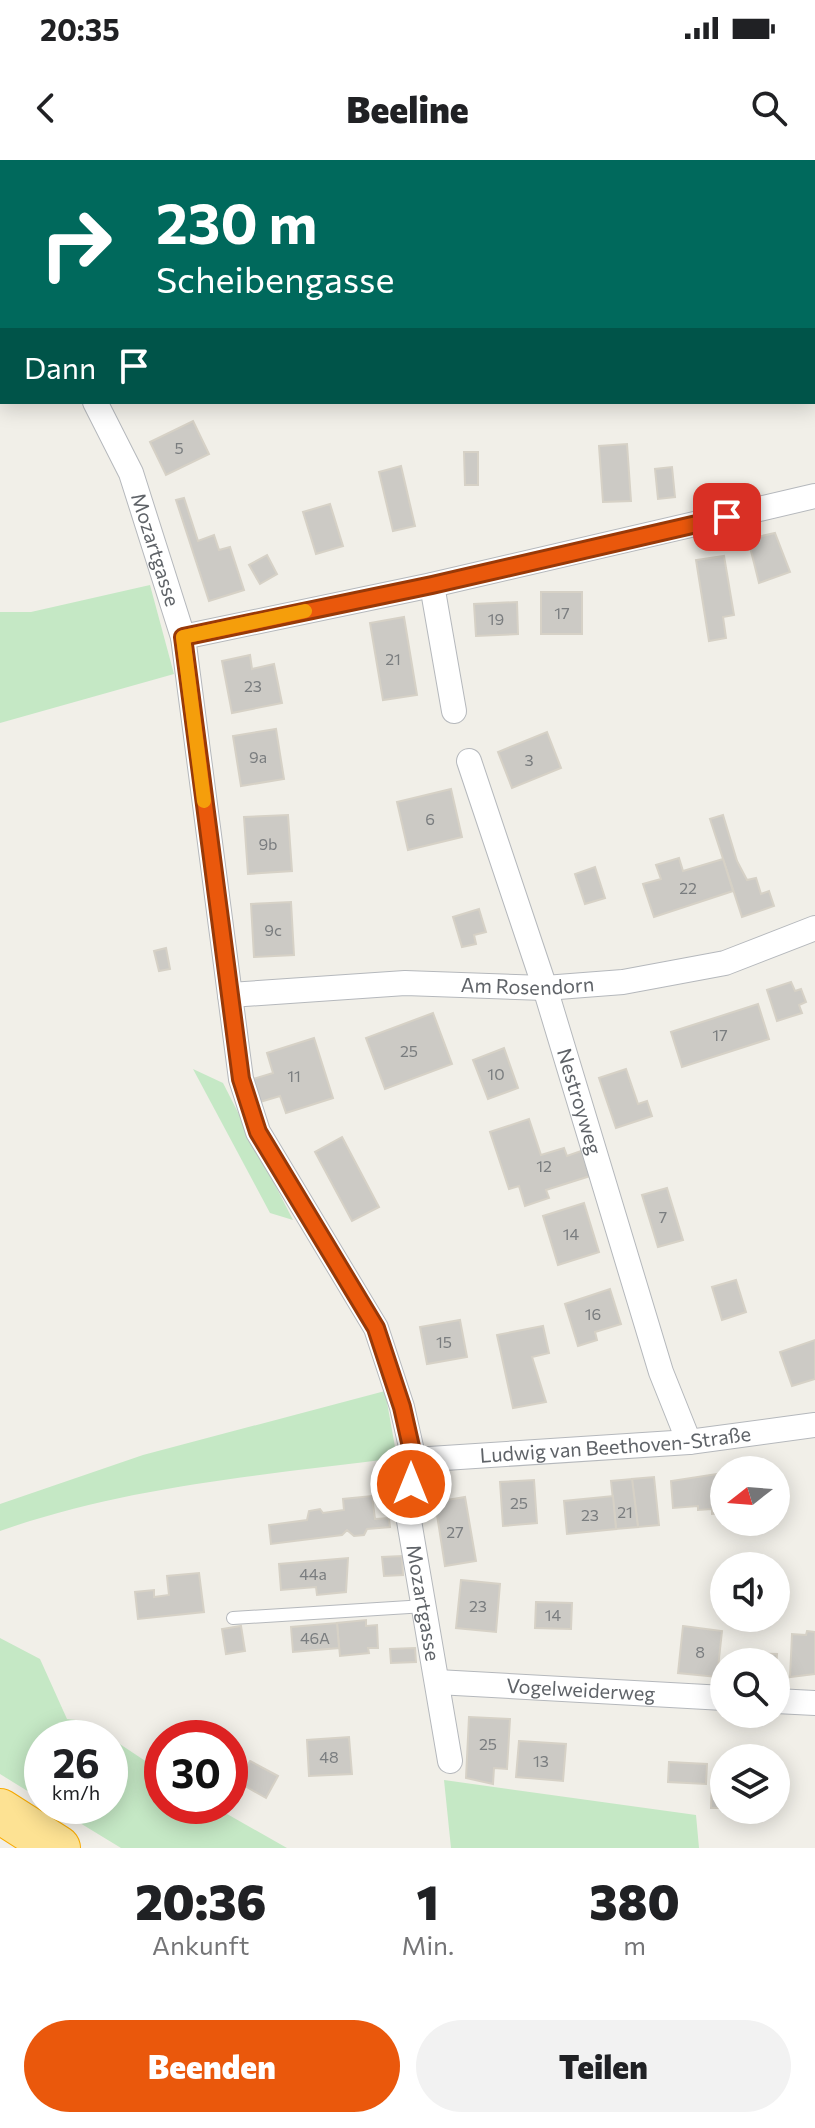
<!DOCTYPE html>
<html lang="de">
<meta charset="utf-8">
<style>
:root{--surface:#fff;--page:#f2f2f2;--text:#202124;--muted:#757577;--accent:#ea580c}
body{margin:0;font-family:Commissioner,sans-serif;background:var(--page);color:var(--text);height:100vh;display:flex;flex-direction:column;font-size:30px;white-space:nowrap}
*{box-sizing:border-box;margin:0}
p{font-size:26px;color:var(--muted)}
.icon{flex:none;width:44px;height:44px;fill:none;stroke:currentColor;stroke-width:2;stroke-linecap:round;stroke-linejoin:round}
.map{position:relative;height:1688px;overflow:hidden}
.side{display:flex;flex-direction:column;background:var(--surface);flex:1}
.side>*{flex:none}
.guide{position:absolute;left:0px;top:0px;width:816px;height:244px;box-shadow:0 4px 20px #0003;background:#00695c;color:#fff;overflow:hidden}
.needle{width:52px;rotate:253deg}
.fabs{position:absolute;left:710px;top:1296px;display:grid;gap:16px}
.fabs a{display:grid;place-items:center;width:80px;height:80px;border-radius:50%;background:var(--surface);box-shadow:0 4px 20px #0003;font-size:40px}
.speed{position:absolute;left:24px;top:1560px;display:flex;gap:16px;font-size:40px;font-weight:700;text-align:center}
.speed>*{display:grid;place-content:center;width:104px;height:104px;border-radius:50%;background:var(--surface);box-shadow:0 4px 20px #0003;line-height:1}
.speed small{font-size:20px;font-weight:400}
.speed .limit{border:12px solid #d22;background:#fff;color:#111}
.pin{position:absolute;display:grid;place-items:center;width:68px;height:68px;color:#fff;margin:-34px;border-radius:16px;box-shadow:0 4px 12px #0006}
.me{position:absolute;width:88px;margin:-44px;rotate:0deg;stroke-linejoin:round;filter:drop-shadow(0 0 6px #0008)}
.turn{display:flex;align-items:center;gap:28px;height:168px;padding:0 24px;font-size:36px}
.turn .icon{width:104px;height:104px;stroke-width:2.5}
.turn b{display:block;font-size:56px;line-height:68px}
.then{display:flex;align-items:center;height:76px;padding:0 24px;background:#0003;gap:16px;font-size:30px}
.eta{display:flex;justify-content:space-evenly;align-items:center;height:136px;text-align:center}
.eta b{font-size:48px;font-weight:800;line-height:56px}
.button{display:flex;gap:16px;margin-top:auto;padding:16px 24px}
.button a{flex:1;height:92px;border-radius:48px;background:var(--accent);color:#fff;font-size:32px;font-weight:800;line-height:92px;text-align:center}
.button a+a{background:var(--page);color:var(--text)}
.status{display:flex;justify-content:space-between;align-items:center;height:56px;padding:0 40px;background:var(--surface);direction:ltr}
.status svg{height:22px;fill:currentColor}
header{display:flex;justify-content:space-between;align-items:center;height:104px;padding:0 24px;background:var(--surface);font-size:36px;font-weight:800}
.map>svg:first-child{display:block}
.green{fill:#c5e8c5}
.building{fill:#cccac5;stroke:#d6d1c6;stroke-width:2}
.lines{fill:none;stroke-linecap:round;stroke-linejoin:round}
.service-casing{stroke:#b5b8bc;stroke-width:14}
.minor-casing{stroke:#b5b8bc;stroke-width:26}
.motorway-casing{stroke:#f9ab00;stroke-width:46}
.path{stroke:#9cc7a9;stroke-width:5;stroke-dasharray:8 4;stroke-linecap:butt}
.service{stroke:#fff;stroke-width:12}
.minor{stroke:#fff;stroke-width:24}
.motorway{stroke:#fde293;stroke-width:44}
.route-casing{stroke:#983908;stroke-width:20}
.route{stroke:#ea580c;stroke-width:14}
.slow{stroke:#f59e0b;stroke-width:14}
.labels{text-anchor:middle;stroke-width:6;stroke-linejoin:round;paint-order:stroke}
.number-label{font-size:16px;fill:#7a7d7f}
.street-label{font-size:20px;fill:#5f6368;stroke:#fff}
</style>
<div class="status"><b>20:35</b><svg viewBox="0 0 49 12"><path d="M0 12V9h3v3zM5 12V6h3v6zM10 12V3h3v9zM15 12V0h3v12zM26 1h20v11H26zM47 4h2v5h-2z"/></svg></div>
<header><svg class="icon" aria-label="back" viewBox="0 0 24 24"><path d="M15 5l-7 7 7 7"/></svg>Beeline<svg class="icon" aria-label="search" viewBox="0 0 24 24"><circle cx="10" cy="10" r="6"/><path d="M15 15l6 6"/></svg></header>
<div class="map">
<svg width="815" height="1688" viewBox="0 0 815 1688">
<rect width="100%" height="100%" fill="#f1efe8"/>
<!-- green -->
<g class="green">
<path d="M150,425L174,514L0,563V452H31Z"/>
<path d="M193,909L223,923L293,1060L270,1053Z"/>
<path d="M385,1231L397,1298C264,1315 127,1326 0,1371V1344L143,1295Z"/>
<path d="M0,1478L40,1499L67,1559L85,1561L162,1612V1646H213L287,1688H121L52,1646H110V1578H42V1640L0,1614Z"/>
<path d="M444,1620L696,1655L699,1688H451Z"/>
</g>
<!-- building -->
<g class="building">
<path d="M47,0H90L91,2H47Z"/>
<rect x="434" y="0" width="70" height="2"/>
<path d="M193,261L209,294L166,315L150,282Z"/>
<path d="M627,284L631,341L603,342L599,286Z"/>
<path d="M464,292H478V325H465Z"/>
<path d="M401,306L415,366L393,371L379,312Z"/>
<path d="M672,307L675,337L658,339L655,309Z"/>
<path d="M184,338L198,381L214,375L219,390L230,387L244,430L209,441L176,340Z"/>
<path d="M330,344L343,386L316,394L303,352Z"/>
<path d="M775,373L790,412L759,423L748,379Z"/>
<path d="M267,395L277,414L260,424L249,405Z"/>
<path d="M724,396L734,455L723,457L726,478L709,481L696,400Z"/>
<rect x="541" y="432" width="41" height="42"/>
<path d="M517,442L518,474L476,476L474,444Z"/>
<path d="M404,457L417,535L383,540L370,463Z"/>
<path d="M250,495L252,509L274,504L282,543L232,553L222,501Z"/>
<path d="M276,569L284,619L241,626L233,576Z"/>
<path d="M547,572L561,608L512,628L498,592Z"/>
<path d="M451,629L462,677L408,690L397,642Z"/>
<path d="M288,655L292,711L248,714L244,657Z"/>
<path d="M723,655L737,701L747,720L756,718L761,734L769,731L774,746L742,757L710,659Z"/>
<path d="M679,698L683,711L723,699L733,731L654,757L643,724L661,719L656,705Z"/>
<path d="M595,707L605,738L585,744L575,714Z"/>
<path d="M291,742L294,795L254,797L251,744Z"/>
<path d="M479,749L486,772L474,775L476,784L462,787L453,757Z"/>
<path d="M166,788L170,809L159,811L154,791Z"/>
<path d="M791,822L795,831L801,829L806,842L799,845L802,853L777,861L767,830Z"/>
<path d="M758,844L769,879L682,907L671,872Z"/>
<path d="M433,853L452,904L385,929L366,878Z"/>
<path d="M314,878L333,938L286,953L280,936L260,942L253,919L273,913L267,893Z"/>
<path d="M504,888L518,928L488,939L473,900Z"/>
<path d="M626,909L638,944L647,941L652,956L616,968L599,918Z"/>
<path d="M529,959L541,995L564,988L567,996L581,991L590,1016L546,1030L549,1038L525,1046L519,1026L509,1029L490,972Z"/>
<path d="M342,977L379,1047L352,1061L315,992Z"/>
<path d="M667,1028L683,1080L658,1087L642,1035Z"/>
<path d="M584,1043L599,1092L558,1105L543,1056Z"/>
<path d="M736,1120L746,1152L722,1160L712,1127Z"/>
<path d="M610,1129L621,1164L595,1172L597,1180L578,1186L565,1144Z"/>
<path d="M460,1160L467,1197L427,1204L420,1167Z"/>
<path d="M543,1166L549,1193L532,1197L546,1242L513,1248L497,1175Z"/>
<path d="M815,1180V1219L792,1226L780,1192Z"/>
<path d="M724,1313V1353L712,1354V1349L698,1350V1346L673,1348L671,1321Z"/>
<path d="M654,1317L659,1365L638,1367L632,1319Z"/>
<path d="M632,1319L638,1367L616,1369L611,1321Z"/>
<path d="M534,1320L537,1363L503,1366L500,1322Z"/>
<path d="M372,1336L375,1359L389,1358L390,1367L367,1369L364,1375L354,1376L347,1370L342,1375L271,1384L269,1365L307,1360L309,1351L320,1349L323,1353L344,1350L343,1339Z"/>
<path d="M613,1336L616,1369L567,1374L564,1341Z"/>
<path d="M465,1337L476,1401L445,1406L435,1342Z"/>
<path d="M402,1396L403,1415L384,1416L382,1397Z"/>
<path d="M348,1398L346,1432L317,1435L316,1427L281,1430L279,1404Z"/>
<path d="M199,1413L204,1452L138,1459L135,1432L154,1430V1437L169,1435L167,1416Z"/>
<path d="M461,1420L500,1424L496,1472L456,1468Z"/>
<path d="M536,1442L572,1443L571,1469L535,1468Z"/>
<path d="M366,1460V1466L377,1465L378,1488H368L369,1493L340,1496L337,1463Z"/>
<path d="M337,1463L339,1488L293,1492L291,1467Z"/>
<path d="M241,1466L245,1491L226,1494L222,1469Z"/>
<path d="M683,1466L722,1471L717,1517L678,1513Z"/>
<path d="M807,1471L815,1472V1514L790,1517L792,1474L806,1475Z"/>
<path d="M415,1488L416,1502L391,1503L390,1489Z"/>
<path d="M746,1493L777,1494L776,1509V1502H745Z"/>
<path d="M469,1557L510,1559L507,1609L494,1608L493,1624L466,1618Z"/>
<path d="M349,1577L352,1614L309,1616L307,1580Z"/>
<path d="M519,1581L566,1584L563,1621L516,1617Z"/>
<path d="M250,1601L278,1616L266,1638L238,1622Z"/>
<path d="M669,1602L707,1604L706,1624L668,1622Z"/>
<path d="M712,1622H724V1648H711Z"/>
</g>
<g class="lines">
<!-- service casing -->
<g class="service-casing">
<path id="service" d="M233,1458L425,1446"/>
</g>
<!-- minor casing -->
<g class="minor-casing">
<g id="minor">
<path d="M722,0L726,2"/>
<path d="M268,2L274,0"/>
<path d="M814,45H815"/>
<path id="s1" d="M95,242L131,313L183,477L241,919L258,972L376,1168L402,1247L414,1300L407,1349L450,1601"/>
<path d="M432,425L454,551"/>
<path d="M183,477L432,425L815,336"/>
<path id="s2" d="M469,601L545,828L661,1212L689,1282"/>
<path id="s3" d="M230,835L405,823L545,828L623,822L725,803L815,768"/>
<path id="s4" d="M414,1300L689,1282L815,1265"/>
<path id="s5" d="M437,1522L724,1538"/>
<path d="M776,1541L815,1543"/>
</g>
</g>
<!-- motorway casing -->
<g class="motorway-casing">
<path id="motorway" d="M0,1651L58,1688"/>
</g>
<!-- path -->
<path class="path" d="M0,122H2"/>
<!-- service -->
<use href="#service" class="service"/>
<!-- minor -->
<use href="#minor" class="minor"/>
<!-- motorway -->
<use href="#motorway" class="motorway"/>
</g>
<g class="lines">
<!-- route casing -->
<g class="route-casing">
<path id="route" d="M411,1324L414,1300L402,1247L376,1168L258,972L241,919L183,477L432,425L727,357"/>
</g>
<!-- route -->
<use href="#route" class="route"/>
<!-- slow -->
<path class="slow" d="M204,641L183,477L305,451"/>
</g>
<g class="labels">
<!-- number labels -->
<g class="number-label">
<text x="179" y="294">5</text>
<text x="562" y="459">17</text>
<text x="496" y="465">19</text>
<text x="393" y="505">21</text>
<text x="253" y="532">23</text>
<text x="258" y="603">9a</text>
<text x="529" y="606">3</text>
<text x="430" y="665">6</text>
<text x="268" y="690">9b</text>
<text x="688" y="734">22</text>
<text x="273" y="776">9c</text>
<text x="720" y="881">17</text>
<text x="409" y="897">25</text>
<text x="496" y="920">10</text>
<text x="294" y="922">11</text>
<text x="544" y="1012">12</text>
<text x="663" y="1063">7</text>
<text x="571" y="1080">14</text>
<text x="593" y="1160">16</text>
<text x="444" y="1188">15</text>
<text x="519" y="1349">25</text>
<text x="625" y="1358">21</text>
<text x="590" y="1361">23</text>
<text x="455" y="1378">27</text>
<text x="313" y="1420">44a</text>
<text x="478" y="1452">23</text>
<text x="553" y="1461">14</text>
<text x="315" y="1484">46A</text>
<text x="700" y="1498">8</text>
<text x="488" y="1590">25</text>
<text x="329" y="1603">48</text>
<text x="541" y="1607">13</text>
</g>
<!-- street labels -->
<g class="street-label">
<text dy="7" stroke="none"><textPath href="#s1" startOffset="160">Mozartgasse</textPath></text>
<text dy="7" stroke="none"><textPath href="#s3" startOffset="298">Am Rosendorn</textPath></text>
<text dy="7" stroke="none"><textPath href="#s2" startOffset="358">Nestroyweg</textPath></text>
<text dy="7" stroke="none"><textPath href="#s4" startOffset="202">Ludwig van Beethoven-Straße</textPath></text>
<text dy="7" stroke="none"><textPath href="#s1" startOffset="1264">Mozartgasse</textPath></text>
<text dy="7" stroke="none"><textPath href="#s5" startOffset="144">Vogelweiderweg</textPath></text>
</g>
</g>
</svg>
<div class="fabs">
<a><svg class="needle" viewBox="-14 -14 28 28"><path d="M0-13l5 13h-10z" fill="#e53935"/><path d="M0 13l5-13h-10z" fill="#757577"/></svg></a>
<a><svg class="icon" aria-label="sound" viewBox="0 0 24 24"><path d="M4 9h4l5-4v14l-5-4H4zM17 9q2 3 0 6"/></svg></a>
<a><svg class="icon" aria-label="search" viewBox="0 0 24 24"><circle cx="10" cy="10" r="6"/><path d="M15 15l6 6"/></svg></a>
<a><svg class="icon" aria-label="layers" viewBox="0 0 24 24"><path d="M12 4l9 5-9 5-9-5zM3 14l9 5 9-5"/></svg></a>
</div>
<div class="speed"><div>26<small>km/h</small></div><div class="limit">30</div></div>
<div class="pin" style="left:727px;top:357px;background:#d93025"><svg class="icon" aria-label="arrive" viewBox="0 0 24 24"><path d="M6 21V4h12l-3 4 3 4H6"/></svg></div>
<svg class="me" style="left:411px;top:1324px" viewBox="-20 -20 40 40"><circle r="17" fill="#ea580c" stroke="#fff" stroke-width="3"/><path d="M0-11L8 9 0 5-8 9z" fill="#fff"/></svg>
<div class="guide">
<div class="turn"><svg class="icon" aria-label="right" viewBox="0 0 24 24"><path d="M7 20v-9h11M14 6l5 5-5 5"/></svg><div><b>230 m</b>Scheibengasse</div></div>
<div class="then">Dann<svg class="icon" aria-label="arrive" viewBox="0 0 24 24"><path d="M6 21V4h12l-3 4 3 4H6"/></svg></div>
</div>
</div>
<section class="side">
<div class="eta">
<div><b>20:36</b><p>Ankunft</p></div>
<div><b>1</b><p>Min.</p></div>
<div><b>380</b><p>m</p></div>
</div>
<div class="button"><a>Beenden</a><a>Teilen</a></div>
</section>
